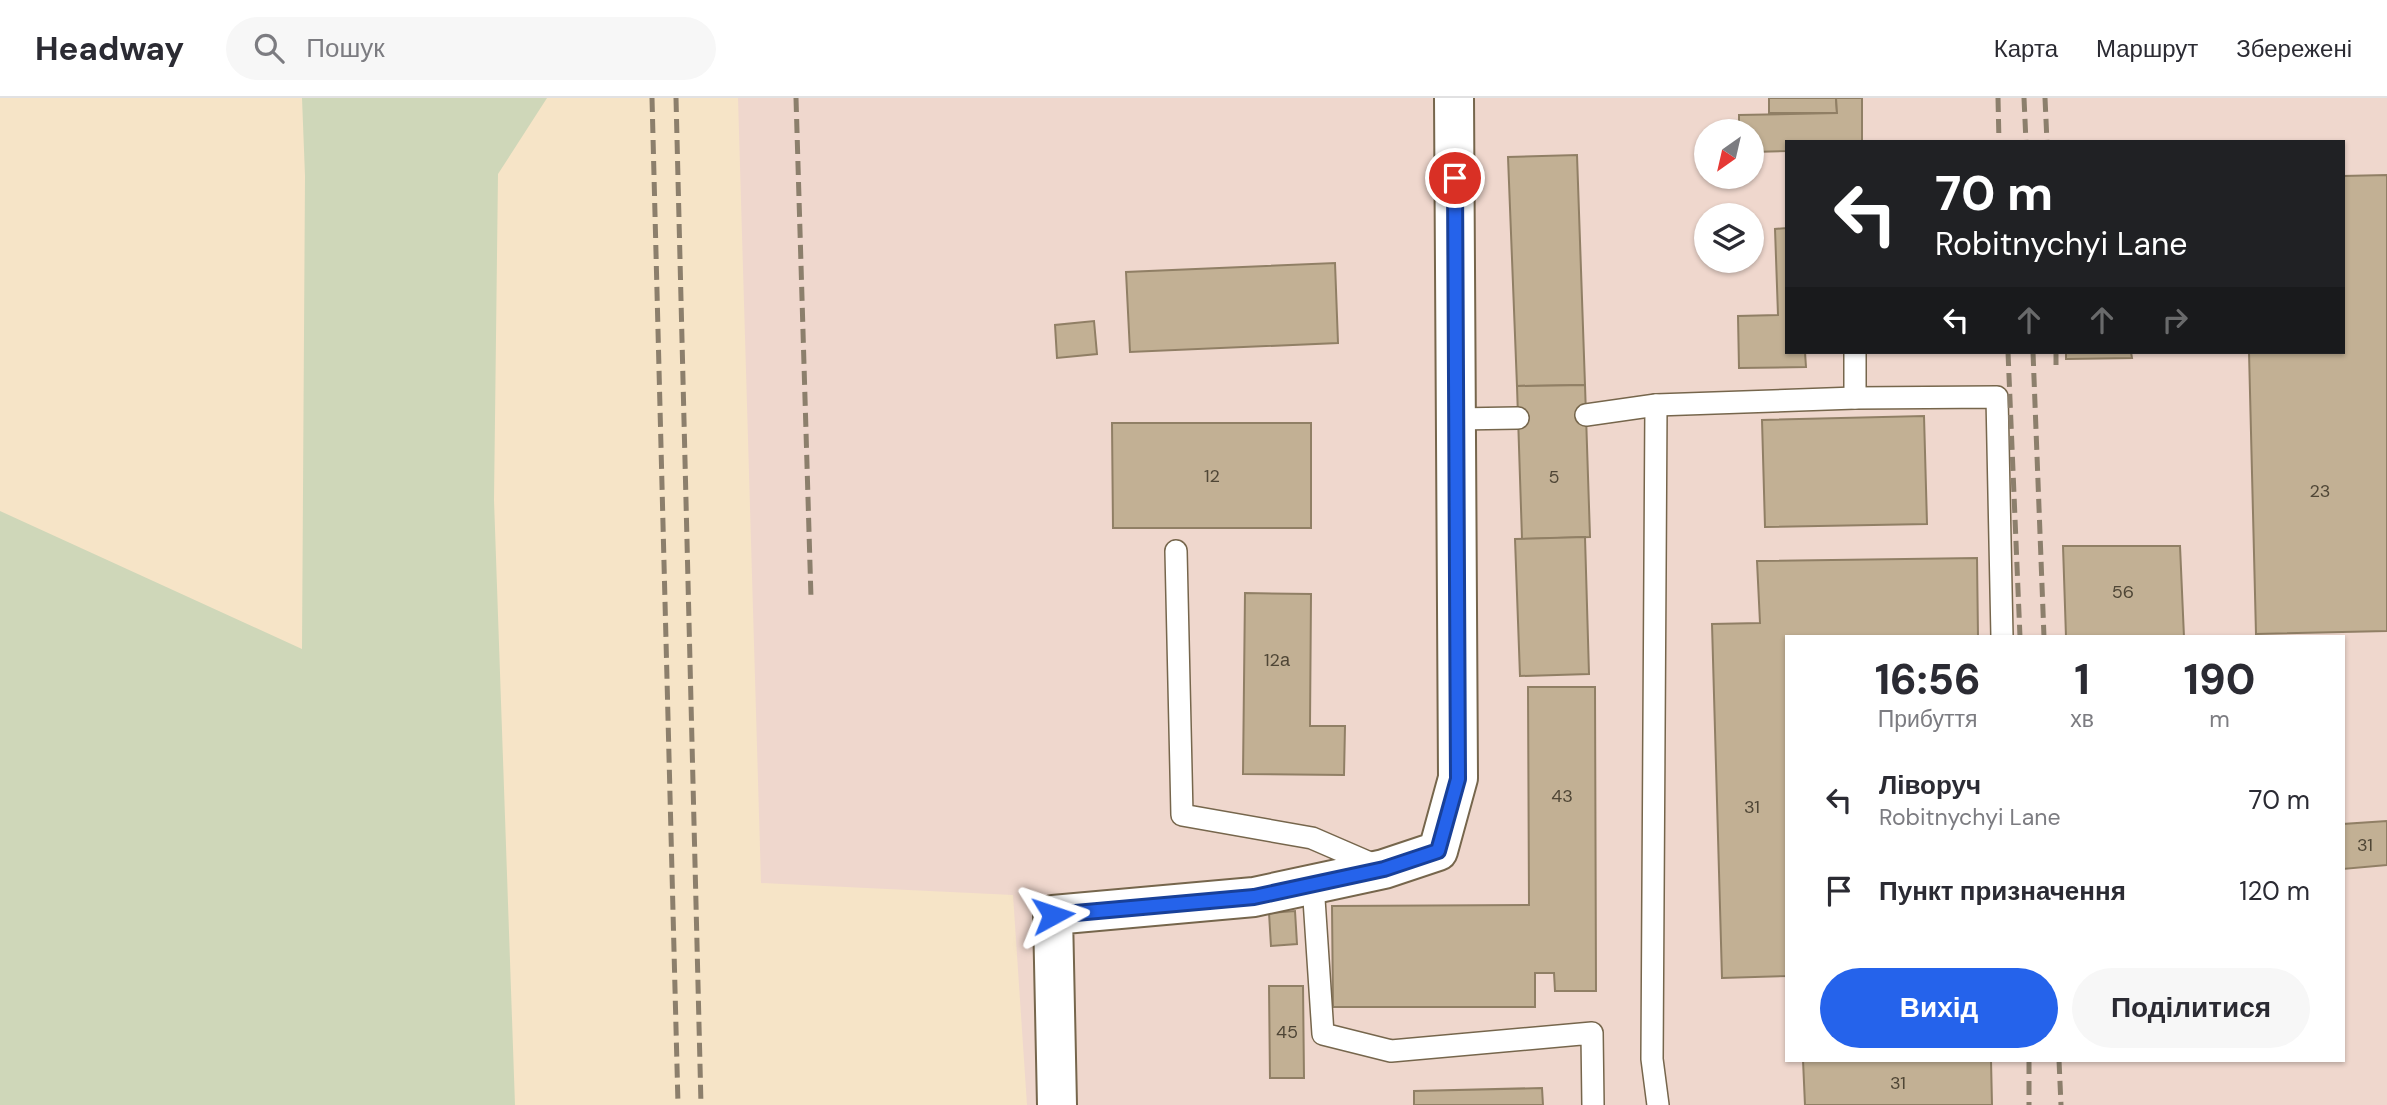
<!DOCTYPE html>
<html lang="uk">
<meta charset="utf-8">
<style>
:root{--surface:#fff;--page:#f7f7f7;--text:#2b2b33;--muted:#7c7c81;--line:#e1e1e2;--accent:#2563eb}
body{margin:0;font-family:"DM Sans",sans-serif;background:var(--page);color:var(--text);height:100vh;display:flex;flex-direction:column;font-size:26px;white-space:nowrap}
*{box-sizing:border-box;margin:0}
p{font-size:23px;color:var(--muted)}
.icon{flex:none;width:38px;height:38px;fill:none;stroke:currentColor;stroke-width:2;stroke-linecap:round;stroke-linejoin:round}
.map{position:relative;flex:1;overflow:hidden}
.sheet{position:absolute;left:1785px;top:537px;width:560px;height:427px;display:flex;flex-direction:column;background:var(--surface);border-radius:0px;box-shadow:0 2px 5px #0004}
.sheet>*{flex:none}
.banner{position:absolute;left:1785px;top:42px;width:560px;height:214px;border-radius:0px;box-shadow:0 2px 5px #0004;background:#202124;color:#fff;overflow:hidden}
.needle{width:46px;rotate:214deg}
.controls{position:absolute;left:1694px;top:21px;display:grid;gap:14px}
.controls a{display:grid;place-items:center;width:70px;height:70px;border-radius:50%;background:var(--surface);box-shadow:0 2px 5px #0004;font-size:35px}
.pin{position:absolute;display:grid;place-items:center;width:60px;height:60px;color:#fff;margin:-30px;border:4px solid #fff;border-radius:50%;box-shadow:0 2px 7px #0007}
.me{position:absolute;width:77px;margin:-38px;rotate:85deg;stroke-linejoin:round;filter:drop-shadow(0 0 5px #0008)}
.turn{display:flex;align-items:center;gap:24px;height:147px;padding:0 35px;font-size:32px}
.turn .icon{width:91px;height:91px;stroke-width:2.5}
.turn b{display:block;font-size:49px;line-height:60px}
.lanes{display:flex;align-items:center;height:66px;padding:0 35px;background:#0003;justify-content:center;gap:35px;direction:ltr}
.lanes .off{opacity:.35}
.eta{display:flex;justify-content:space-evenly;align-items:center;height:119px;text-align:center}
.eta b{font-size:42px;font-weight:800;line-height:49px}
.action{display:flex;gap:14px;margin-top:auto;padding:14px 35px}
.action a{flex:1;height:80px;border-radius:42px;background:var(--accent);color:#fff;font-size:28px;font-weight:800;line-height:80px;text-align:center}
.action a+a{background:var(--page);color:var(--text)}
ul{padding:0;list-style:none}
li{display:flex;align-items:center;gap:21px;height:91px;padding:0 35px}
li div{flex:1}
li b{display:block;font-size:26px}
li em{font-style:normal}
header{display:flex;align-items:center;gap:42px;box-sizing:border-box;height:98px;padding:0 35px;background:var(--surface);border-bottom:2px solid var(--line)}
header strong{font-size:33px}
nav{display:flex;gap:38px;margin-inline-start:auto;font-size:24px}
.search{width:490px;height:63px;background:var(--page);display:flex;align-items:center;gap:18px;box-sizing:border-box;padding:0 24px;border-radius:38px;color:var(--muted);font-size:26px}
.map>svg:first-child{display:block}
.industrial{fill:#efd7cd;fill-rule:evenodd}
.green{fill:#cfd7b9}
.building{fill:#c2b094;stroke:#907f65;stroke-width:2}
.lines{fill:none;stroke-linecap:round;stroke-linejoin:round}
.service-casing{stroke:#76664c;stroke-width:24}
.minor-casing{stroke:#76664c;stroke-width:42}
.service{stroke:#fff;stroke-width:21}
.minor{stroke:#fff;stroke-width:38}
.rail{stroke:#8c7f6c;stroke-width:5;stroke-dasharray:14 7;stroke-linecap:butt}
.route-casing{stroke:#184099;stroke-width:18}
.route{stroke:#2563eb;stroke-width:12}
.labels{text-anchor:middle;stroke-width:7;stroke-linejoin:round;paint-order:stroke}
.number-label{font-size:18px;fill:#4f4636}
</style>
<header>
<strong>Headway</strong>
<div class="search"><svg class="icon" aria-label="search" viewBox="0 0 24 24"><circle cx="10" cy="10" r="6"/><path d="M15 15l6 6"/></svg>Пошук</div>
<nav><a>Карта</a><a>Маршрут</a><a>Збережені</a></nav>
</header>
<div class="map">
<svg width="2387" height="1007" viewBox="0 0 2387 1007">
<rect width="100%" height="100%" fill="#f6e4c7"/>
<!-- industrial -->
<path class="industrial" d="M738,0H2387V1007H1027L1013,797L761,785ZM1706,33H1752V79H1706ZM1787,44H2343V254H1787ZM1706,117H1752V163H1706ZM1787,539H2343V962H1787Z"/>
<!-- green -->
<path class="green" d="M302,0H547L498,76L494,402L515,1007H0V413L302,551L305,78Z"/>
<!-- building -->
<g class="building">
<path d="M1769,0H1836L1837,15H1769Z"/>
<path d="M1836,0H1862V44H1787V53L1752,54V33H1739V17L1837,15Z"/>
<path d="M1577,57L1585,287L1517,288L1508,59Z"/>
<path d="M2387,77V533L2256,536L2249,254H2343V78Z"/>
<path d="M1787,130V254H1805L1806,269L1739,270L1738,218L1778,217L1775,131Z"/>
<path d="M1335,165L1338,245L1130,254L1126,174Z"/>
<path d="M1094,223L1097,256L1057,260L1055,227Z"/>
<path d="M2066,254H2131L2132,260L2066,261Z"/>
<path d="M1585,287L1590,439L1522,441L1517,288Z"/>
<path d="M1924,318L1927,426L1765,429L1762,322Z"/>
<path d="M1112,325H1311V430H1113Z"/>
<path d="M1585,439L1589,576L1520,578L1515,441Z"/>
<path d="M2063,448H2180L2184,539H2066Z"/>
<path d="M1977,460L1978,539H1787V878L1722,880L1712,526L1760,525L1757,463Z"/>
<path d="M1245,495L1311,496L1310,628H1345L1344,677L1243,676Z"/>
<path d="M1528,589H1595L1596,893H1555L1554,875H1535V909H1333L1332,808L1529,807Z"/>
<path d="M2387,723V767L2343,771V726Z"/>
<path d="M1295,813L1297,846L1271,848L1269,815Z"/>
<path d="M1269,888H1303L1304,980H1270Z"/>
<path d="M1803,962H1991L1992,1007H1805Z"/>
<path d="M1542,990L1543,1007H1414V993Z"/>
</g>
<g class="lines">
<!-- service casing -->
<g class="service-casing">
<g id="service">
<path d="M1855,300V254"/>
<path d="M1656,307L1855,300L1997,299L2002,539"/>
<path d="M1586,317L1656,307L1652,961L1658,1007"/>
<path d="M1456,321L1518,320"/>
<path d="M1176,453L1182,717L1312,740L1379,769"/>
<path d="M1313,786L1323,936L1391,953L1592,935L1593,1007"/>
</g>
</g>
<!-- minor casing -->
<g class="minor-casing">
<path id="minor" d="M1057,1007L1053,817L1254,799L1384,771L1438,753L1458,680L1454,0"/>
</g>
<!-- service -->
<use href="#service" class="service"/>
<!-- minor -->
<use href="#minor" class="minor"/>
<!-- rail -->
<g class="rail">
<path d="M652,0L678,1007"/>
<path d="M676,0L701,1007"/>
<path d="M796,0L811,500"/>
<path d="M1998,0L1999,44"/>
<path d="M2024,0L2026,44"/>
<path d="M2045,0L2047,44"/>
<path d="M2008,254L2020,539"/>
<path d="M2033,254L2044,539"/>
<path d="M2056,254V267"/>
<path d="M2029,962V1007"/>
<path d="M2059,962L2061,1007"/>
</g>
</g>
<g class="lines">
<!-- route casing -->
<g class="route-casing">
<path id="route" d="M1053,817L1254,799L1384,771L1438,753L1458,681L1455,80"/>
</g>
<!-- route -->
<use href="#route" class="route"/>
</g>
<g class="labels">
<!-- number labels -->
<g class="number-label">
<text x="1212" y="384">12</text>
<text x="1554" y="385">5</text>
<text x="2320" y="399">23</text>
<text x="2123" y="500">56</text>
<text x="1277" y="568">12а</text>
<text x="1562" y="704">43</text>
<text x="1752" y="715">31</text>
<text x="2365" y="753">31</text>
<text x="1287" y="940">45</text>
<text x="1898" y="991">31</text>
</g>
</g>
</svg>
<div class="controls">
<a><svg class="needle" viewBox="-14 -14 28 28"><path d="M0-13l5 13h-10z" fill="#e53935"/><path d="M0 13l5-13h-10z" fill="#7c7c81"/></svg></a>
<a><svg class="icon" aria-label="layers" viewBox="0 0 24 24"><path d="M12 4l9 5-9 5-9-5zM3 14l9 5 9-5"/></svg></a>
</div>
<div class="pin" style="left:1455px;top:80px;background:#d93025"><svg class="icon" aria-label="arrive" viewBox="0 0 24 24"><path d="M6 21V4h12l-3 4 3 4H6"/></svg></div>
<svg class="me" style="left:1053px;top:817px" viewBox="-20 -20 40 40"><path d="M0-17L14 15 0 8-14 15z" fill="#2563eb" stroke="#fff" stroke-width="4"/></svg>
<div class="banner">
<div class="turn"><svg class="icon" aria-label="left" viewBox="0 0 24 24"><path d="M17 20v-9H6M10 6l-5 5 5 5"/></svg><div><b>70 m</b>Robitnychyi Lane</div></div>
<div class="lanes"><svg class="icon" aria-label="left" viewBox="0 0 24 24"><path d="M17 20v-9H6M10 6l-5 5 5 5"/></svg><svg class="icon off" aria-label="ahead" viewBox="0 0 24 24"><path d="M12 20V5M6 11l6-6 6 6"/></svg><svg class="icon off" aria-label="ahead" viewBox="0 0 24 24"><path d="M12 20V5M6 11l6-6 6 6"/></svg><svg class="icon off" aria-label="right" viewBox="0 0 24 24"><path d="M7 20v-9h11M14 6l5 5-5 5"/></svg></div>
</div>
<section class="sheet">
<div class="eta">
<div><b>16:56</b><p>Прибуття</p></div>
<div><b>1</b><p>хв</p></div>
<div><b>190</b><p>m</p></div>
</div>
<ul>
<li><svg class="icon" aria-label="left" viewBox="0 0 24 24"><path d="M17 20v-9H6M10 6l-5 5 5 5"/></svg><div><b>Ліворуч</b><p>Robitnychyi Lane</p></div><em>70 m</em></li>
<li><svg class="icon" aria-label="arrive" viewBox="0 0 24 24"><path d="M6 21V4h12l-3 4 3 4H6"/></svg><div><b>Пункт призначення</b></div><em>120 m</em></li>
</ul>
<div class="action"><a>Вихід</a><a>Поділитися</a></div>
</section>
</div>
